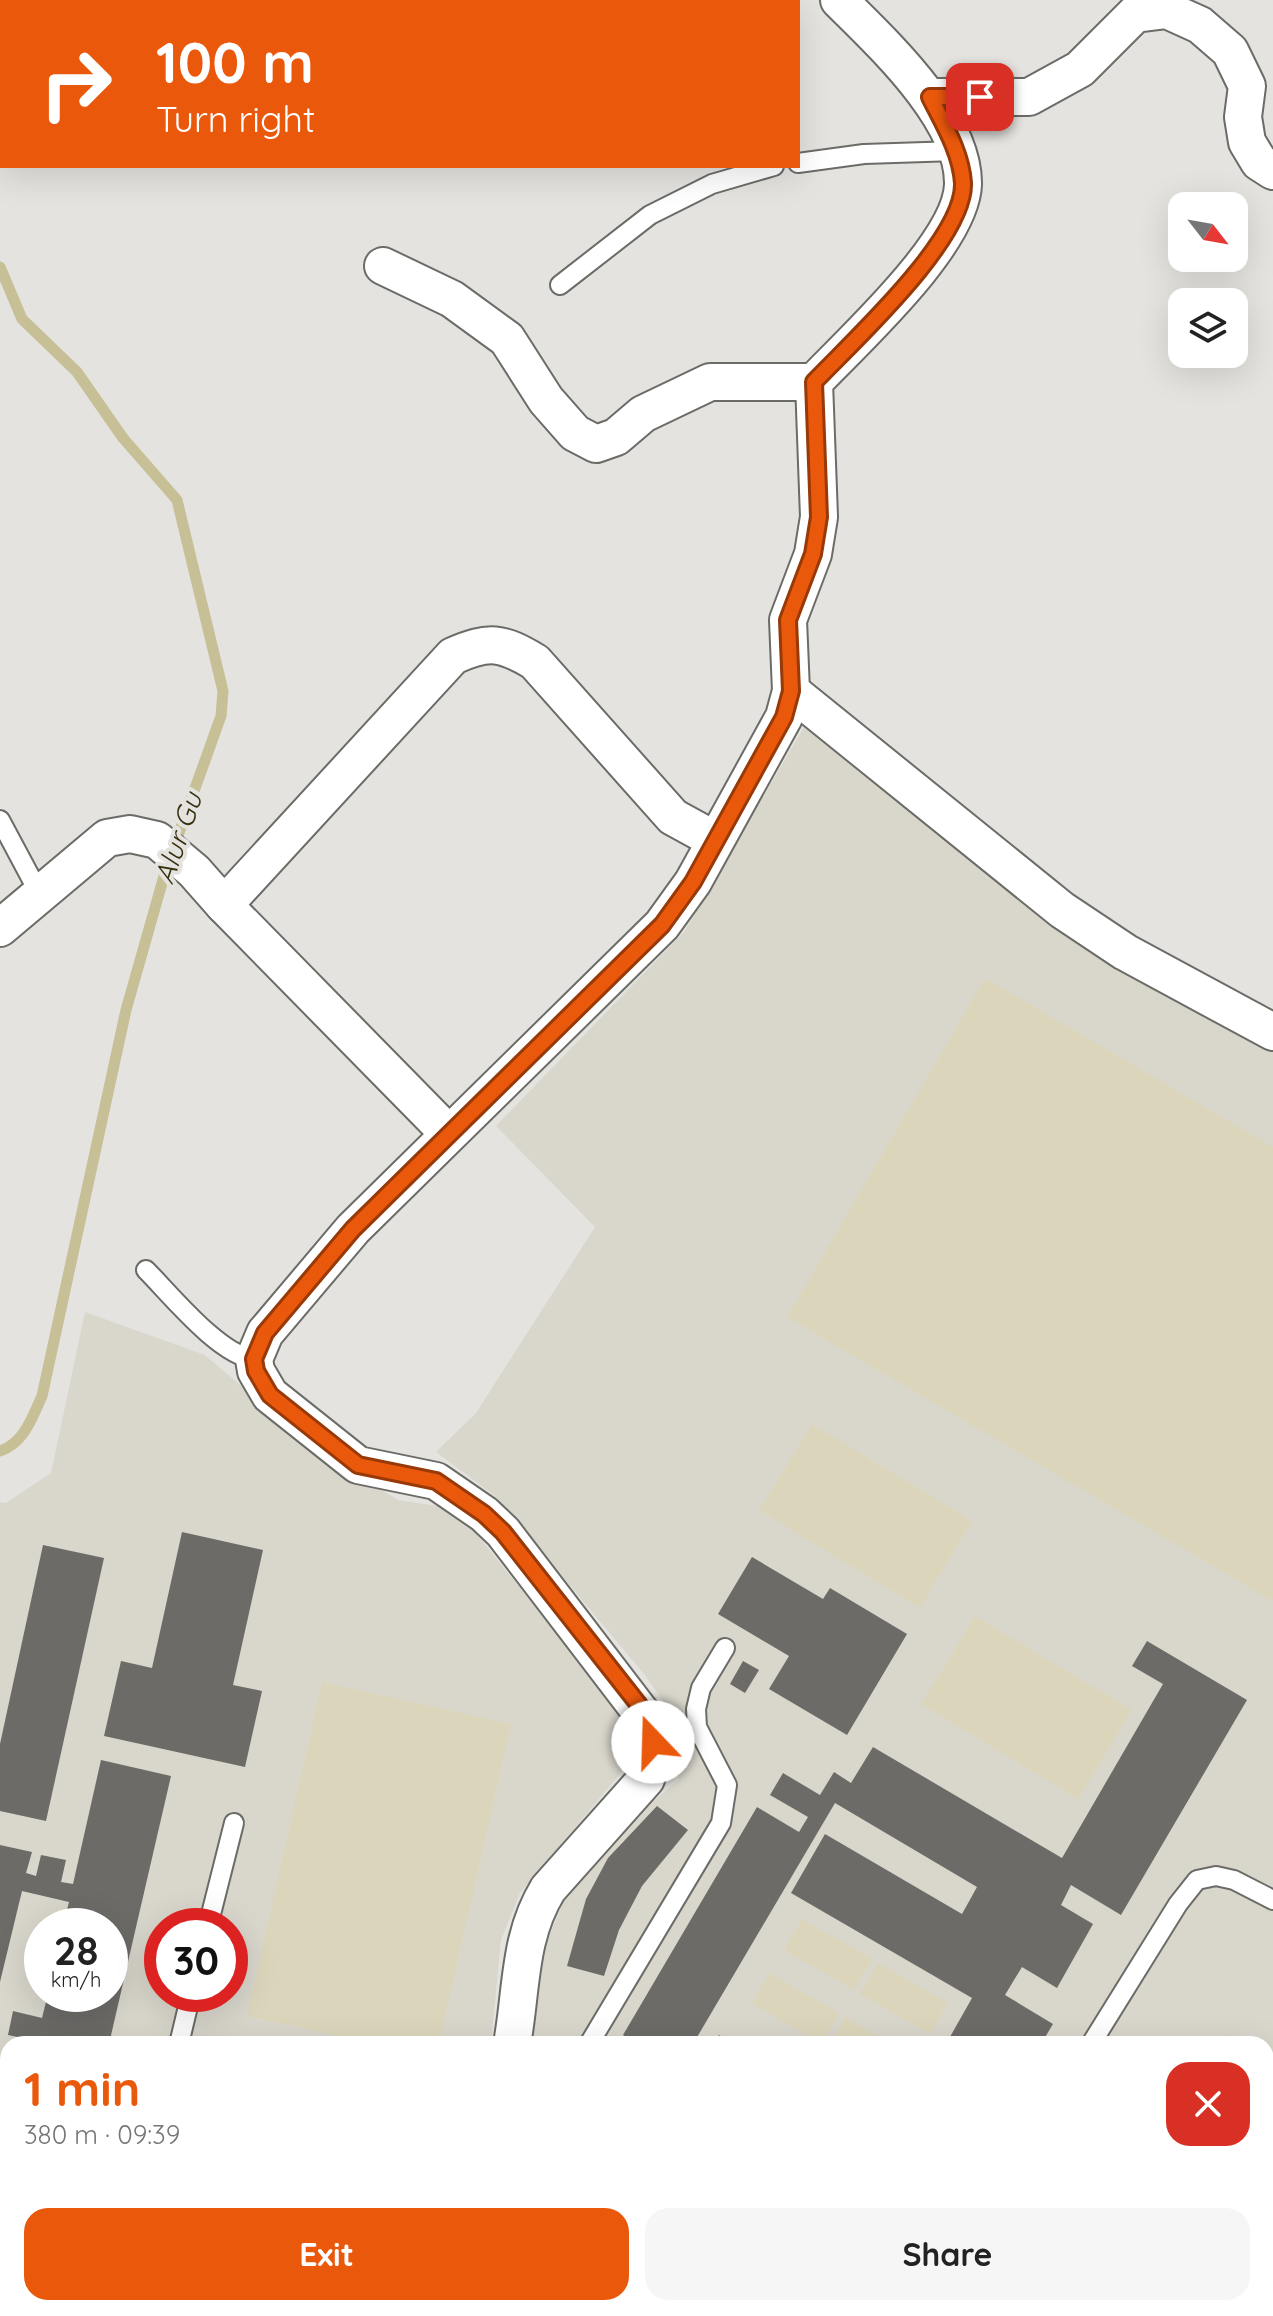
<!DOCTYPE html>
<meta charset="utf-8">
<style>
:root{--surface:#fff;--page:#f6f6f6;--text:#222;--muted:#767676;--accent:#ea580c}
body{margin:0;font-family:Quicksand,sans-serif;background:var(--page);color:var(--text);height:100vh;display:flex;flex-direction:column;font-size:30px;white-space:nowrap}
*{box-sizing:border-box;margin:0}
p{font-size:26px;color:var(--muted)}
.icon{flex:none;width:44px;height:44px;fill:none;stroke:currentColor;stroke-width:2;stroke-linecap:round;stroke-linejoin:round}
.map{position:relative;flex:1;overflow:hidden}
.details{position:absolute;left:0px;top:2036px;width:1274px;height:280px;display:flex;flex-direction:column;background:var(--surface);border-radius:24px 24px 0 0;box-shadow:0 8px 32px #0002}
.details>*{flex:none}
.hud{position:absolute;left:0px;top:0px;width:800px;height:168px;box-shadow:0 8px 32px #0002;background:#ea580c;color:#fff;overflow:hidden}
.needle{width:52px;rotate:121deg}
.buttons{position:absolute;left:1168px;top:192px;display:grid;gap:16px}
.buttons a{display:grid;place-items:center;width:80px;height:80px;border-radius:16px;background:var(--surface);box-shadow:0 8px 32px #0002;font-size:40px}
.speed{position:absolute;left:24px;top:1908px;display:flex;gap:16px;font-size:40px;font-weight:700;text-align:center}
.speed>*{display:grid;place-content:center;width:104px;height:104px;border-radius:50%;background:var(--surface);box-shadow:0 8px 32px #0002;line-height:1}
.speed small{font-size:20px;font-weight:400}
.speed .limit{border:12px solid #d22;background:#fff;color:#111}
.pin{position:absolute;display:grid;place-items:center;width:68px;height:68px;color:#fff;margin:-34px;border-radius:16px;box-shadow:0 4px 12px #0006}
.me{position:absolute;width:88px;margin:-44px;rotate:339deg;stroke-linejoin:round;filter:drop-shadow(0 0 6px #0008)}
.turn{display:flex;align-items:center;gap:28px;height:168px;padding:0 24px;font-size:36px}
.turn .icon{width:104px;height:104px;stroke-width:2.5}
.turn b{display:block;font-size:56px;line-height:68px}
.round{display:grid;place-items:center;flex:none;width:84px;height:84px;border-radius:24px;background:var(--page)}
.overview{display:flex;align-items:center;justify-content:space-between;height:136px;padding:0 24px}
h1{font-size:48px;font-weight:700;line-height:60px;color:var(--accent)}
.primary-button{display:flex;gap:16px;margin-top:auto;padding:16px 24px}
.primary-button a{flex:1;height:92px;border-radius:24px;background:var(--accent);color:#fff;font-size:32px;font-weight:700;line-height:92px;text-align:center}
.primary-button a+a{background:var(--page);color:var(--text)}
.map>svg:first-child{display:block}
.built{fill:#d9d7cc;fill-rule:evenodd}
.green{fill:#dbd6bb}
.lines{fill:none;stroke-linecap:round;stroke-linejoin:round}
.stream{stroke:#c7bf95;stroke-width:11}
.building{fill:#6c6b68}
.lane-casing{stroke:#6b6b67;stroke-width:22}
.street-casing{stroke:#6b6b67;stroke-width:40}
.secondary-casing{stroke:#6b6b67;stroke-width:48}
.lane{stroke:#fff;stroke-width:18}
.street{stroke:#fff;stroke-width:36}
.secondary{stroke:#fff;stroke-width:44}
.route-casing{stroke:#983908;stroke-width:20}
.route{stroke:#ea580c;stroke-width:14}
.labels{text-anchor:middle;stroke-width:8;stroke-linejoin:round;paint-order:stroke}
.water-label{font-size:28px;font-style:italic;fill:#37300d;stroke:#e4e3df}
</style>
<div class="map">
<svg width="1273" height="2316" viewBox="0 0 1273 2316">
<rect width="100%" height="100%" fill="#e4e3df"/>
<!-- built -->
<g class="built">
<path d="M804,727L916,810L1051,926L1273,1049V2077L1266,2079V2044H531L532,2011L542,1953L564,1901L631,1819L679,1780L666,1705L644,1674L495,1496L436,1452L476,1413L595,1227L496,1126L684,932Z"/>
<path d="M85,1312L205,1355L321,1454L398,1500L444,1507L476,1533L622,1716L621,1773L520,1893L501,1940L491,2044H8V2223L0,2220V1502L6,1503L51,1473ZM42,1926H110V1994H42ZM162,1926H230V1994H162Z"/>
<path d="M702,2308H957L952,2316H716Z"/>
</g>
<!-- green -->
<g class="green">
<path d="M985,978L1273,1147V1601L787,1317Z"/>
<path d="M812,1424L972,1521L920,1608L759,1510Z"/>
<path d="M975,1616L1132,1710L1078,1799L921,1704Z"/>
<path d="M322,1682L511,1724L439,2044H375L247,2016Z"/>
<path d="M802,1919L872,1959L854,1990L784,1950Z"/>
<path d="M878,1963L948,2003L930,2034L860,1994Z"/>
<path d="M769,1973L839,2013L822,2044L752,2004Z"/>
<path d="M845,2017L892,2044H830Z"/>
</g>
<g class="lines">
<!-- stream -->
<path class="stream" d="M0,267L22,319L77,372L123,438L177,500L223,691L221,716L166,869L126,1010L42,1396C32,1418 24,1443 0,1451"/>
</g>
<!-- building -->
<g class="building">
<path d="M182,1532L263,1550L233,1685L262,1691L245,1767L104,1736L121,1661L152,1668Z"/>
<path d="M43,1545L104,1558L46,1821L0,1811V1744Z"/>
<path d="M752,1557L823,1599L830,1588L907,1634L847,1735L769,1689L789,1656L718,1614Z"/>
<path d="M1147,1641L1247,1700L1121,1915L1071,1885L1061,1905L1093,1924L1057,1988L1022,1967L1005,1995L1053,2024L1041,2044H946L972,1998L791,1893L825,1834L962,1914L977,1887L835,1803L693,2044H638L623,2035L757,1807L799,1832L808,1817L770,1795L783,1773L820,1795L834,1772L851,1783L873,1747L1062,1858L1163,1684L1132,1666Z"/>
<path d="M743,1661L759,1670L745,1693L730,1684Z"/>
<path d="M101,1760L171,1776L109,2044H36L37,2041L8,2035L13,2011L42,2018L48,1994H110V1926H63L69,1902L22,1891L0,1982V1845L32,1852L26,1873L36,1876L41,1855L66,1860L61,1882L73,1884Z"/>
<path d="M657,1806L688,1830L642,1886L619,1930L604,1976L567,1966L586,1899L608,1858Z"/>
<path d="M719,2035L733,2044H714Z"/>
<path d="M0,2074L8,2076L3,2101H0Z"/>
<path d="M714,2308H769L781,2316H726Z"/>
</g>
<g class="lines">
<!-- lane casing -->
<g class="lane-casing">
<g id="lane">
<path d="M798,163L864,154L956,151"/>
<path d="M560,285L650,215L712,184L774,166"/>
<path d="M0,820L39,893"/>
<path d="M146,1270C170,1294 220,1356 254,1359"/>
<path d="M208,1926L234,1823"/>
<path d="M179,2044L191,1994"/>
<path d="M589,2044L721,1823L727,1785L697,1727L696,1709L701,1688L725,1648"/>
<path d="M1091,2044L1178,1904L1197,1880L1216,1876L1234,1880L1273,1900"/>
<path d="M801,2308L814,2316"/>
<path d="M429,2316L433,2308"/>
<path d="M923,2316L928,2308"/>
</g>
</g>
<!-- street casing -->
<g class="street-casing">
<g id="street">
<path d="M930,97H1029L1080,69L1135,14L1167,10L1200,25L1230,51L1247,86L1243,117L1247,142L1259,162L1273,171"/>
<path d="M383,266L452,299L507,339L546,400L575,433L596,444L616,437L643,414L710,382H814"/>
<path d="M791,691L1062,910L1125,952L1273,1032"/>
<path d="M0,928L107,838L130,834L157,840L194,871L224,905"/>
<path d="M448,1133L224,905L453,656C489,640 502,642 535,662L673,817L715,840"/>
<path d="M512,2044C522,1990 518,1938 548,1889L646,1779L652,1761L649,1723L503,1532L484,1514L436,1481L358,1465L270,1395L256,1371L254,1359L265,1333L353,1229L662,925L693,882L784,717L791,691L788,620L813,554L819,517L814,382C854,340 962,242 963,184C964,118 882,43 839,0"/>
<path d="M1266,2111L1273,2107"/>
<path d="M0,2256L8,2259"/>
<path d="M125,2308L148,2316"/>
<path d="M364,2308L401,2316"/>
<path d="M1082,2308L1097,2316"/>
<path d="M209,2316L249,2308"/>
<path d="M986,2316L991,2308"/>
</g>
</g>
<!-- secondary casing -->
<g class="secondary-casing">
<g id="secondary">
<path d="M200,2L207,0"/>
<path d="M0,66H2"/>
</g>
</g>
<!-- lane -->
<use href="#lane" class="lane"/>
<!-- street -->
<use href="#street" class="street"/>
<!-- secondary -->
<use href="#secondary" class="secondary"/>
</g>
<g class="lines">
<!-- route casing -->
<g class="route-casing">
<path id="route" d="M653,1742L649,1723L639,1705L503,1532L484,1514L436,1481L358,1465L270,1395L256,1371L254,1359L265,1333L353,1229L662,925L693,882L784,717L791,691L788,620L813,554L819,517L814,382C853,341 965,239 963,183C961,152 943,123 930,97H980"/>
</g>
<!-- route -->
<use href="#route" class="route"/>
</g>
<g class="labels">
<!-- water labels -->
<g class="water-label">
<text transform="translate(178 838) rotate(-71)" y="10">Alur Gu</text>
</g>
</g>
</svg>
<div class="buttons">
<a><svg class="needle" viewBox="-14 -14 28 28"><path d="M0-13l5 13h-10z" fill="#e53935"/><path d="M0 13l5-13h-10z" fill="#767676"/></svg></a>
<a><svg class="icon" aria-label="layers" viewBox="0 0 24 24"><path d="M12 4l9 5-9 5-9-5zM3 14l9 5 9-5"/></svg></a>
</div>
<div class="speed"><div>28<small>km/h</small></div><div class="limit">30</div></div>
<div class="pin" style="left:980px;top:97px;background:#d93025"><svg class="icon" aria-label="arrive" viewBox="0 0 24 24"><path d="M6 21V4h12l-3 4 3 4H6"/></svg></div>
<svg class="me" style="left:653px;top:1742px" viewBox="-20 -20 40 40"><circle r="19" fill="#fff"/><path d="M0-13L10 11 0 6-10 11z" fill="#ea580c"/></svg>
<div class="hud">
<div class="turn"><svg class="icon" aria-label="right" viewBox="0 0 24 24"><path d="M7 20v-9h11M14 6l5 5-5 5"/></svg><div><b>100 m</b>Turn right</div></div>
</div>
<section class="details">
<div class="overview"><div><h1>1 min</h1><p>380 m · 09:39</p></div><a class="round" style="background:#d93025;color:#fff"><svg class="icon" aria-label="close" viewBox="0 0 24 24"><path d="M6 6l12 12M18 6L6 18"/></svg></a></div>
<div class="primary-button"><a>Exit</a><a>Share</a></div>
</section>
</div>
